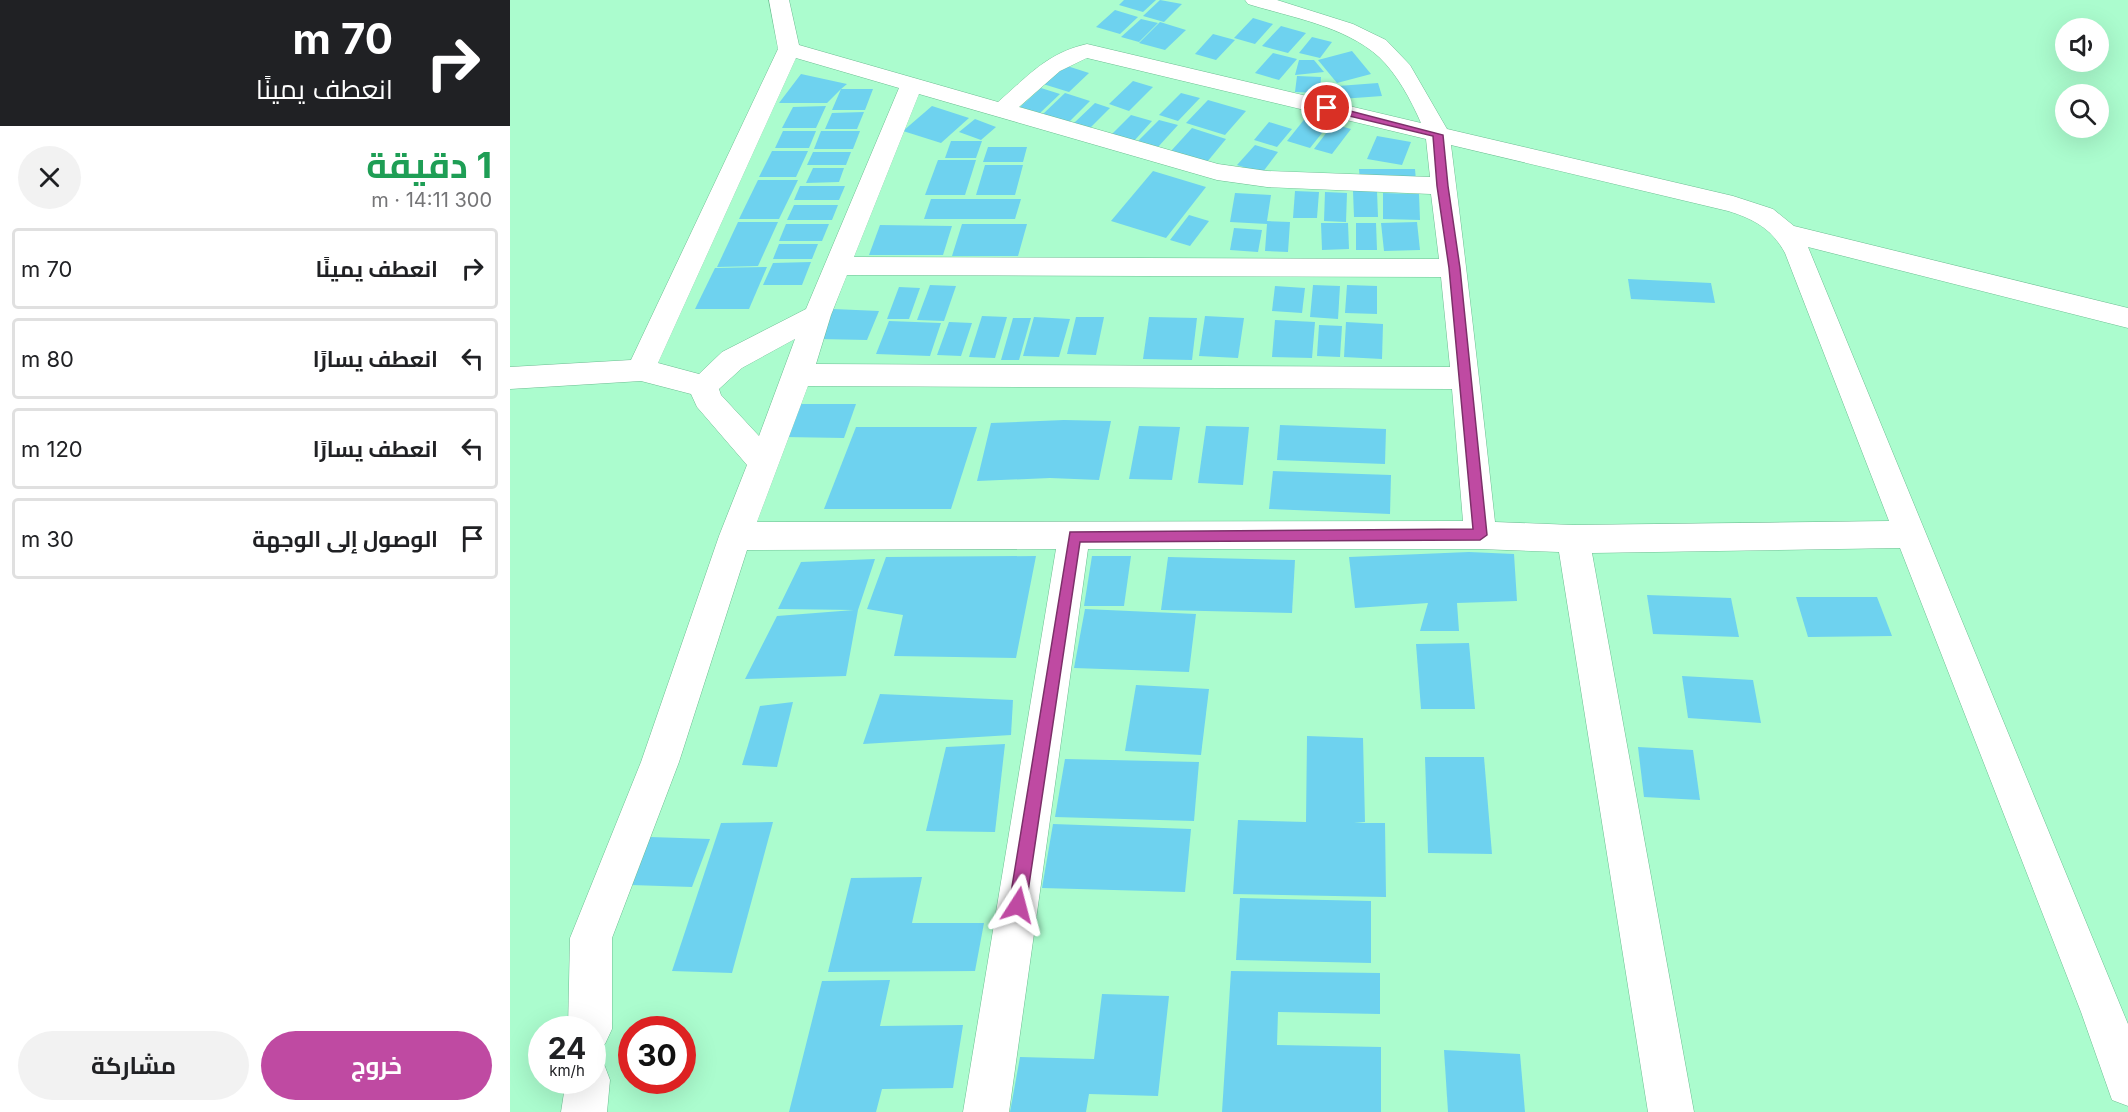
<!DOCTYPE html>
<html lang="ar">
<meta charset="utf-8">
<style>
:root{--surface:#fff;--page:#f2f2f2;--text:#202124;--muted:#757577;--line:#e0e0e0;--accent:#bf4aa2}
body{margin:0;font-family:Inter,Cairo,sans-serif;background:var(--page);color:var(--text);direction:rtl;height:100vh;display:flex;flex-direction:column;font-size:22px;white-space:nowrap}
*{box-sizing:border-box;margin:0}
p{font-size:20px;color:var(--muted)}
.icon{flex:none;width:33px;height:33px;fill:none;stroke:currentColor;stroke-width:2;stroke-linecap:round;stroke-linejoin:round}
.map{position:relative;flex:1;overflow:hidden;direction:ltr}
.sheet{display:flex;flex-direction:column;background:var(--surface);width:510px}
.sheet>*{flex:none}
.guide{background:#202124;color:#fff;overflow:hidden}
.tools{position:absolute;left:1545px;top:18px;display:grid;gap:12px}
.tools a{display:grid;place-items:center;width:54px;height:54px;border-radius:50%;background:var(--surface);box-shadow:0 6px 24px #0002;font-size:30px}
.speed{position:absolute;left:18px;top:1016px;display:flex;gap:12px;font-size:30px;font-weight:700;text-align:center}
.speed>*{display:grid;place-content:center;width:78px;height:78px;border-radius:50%;background:var(--surface);box-shadow:0 6px 24px #0002;line-height:1}
.speed small{font-size:15px;font-weight:400}
.speed .limit{border:9px solid #d22;background:#fff;color:#111}
.pin{position:absolute;display:grid;place-items:center;width:51px;height:51px;color:#fff;margin:-26px;border:3px solid #fff;border-radius:50%;box-shadow:0 2px 6px #0007}
.me{position:absolute;width:66px;margin:-33px;rotate:9deg;stroke-linejoin:round;filter:drop-shadow(0 0 4px #0008)}
.turn{display:flex;align-items:center;gap:21px;height:126px;padding:0 18px;font-size:27px}
.turn .icon{width:78px;height:78px;stroke-width:2.5}
.turn b{display:block;font-size:42px;line-height:51px}
.round{display:grid;place-items:center;flex:none;width:63px;height:63px;border-radius:32px;background:var(--page)}
.summary{display:flex;align-items:center;justify-content:space-between;height:102px;padding:0 18px}
h1{font-size:36px;font-weight:700;line-height:45px;color:#1e9e55}
.cta{display:flex;gap:12px;margin-top:auto;padding:12px 18px}
.cta a{flex:1;height:69px;border-radius:36px;background:var(--accent);color:#fff;font-size:24px;font-weight:700;line-height:69px;text-align:center}
.cta a+a{background:var(--page);color:var(--text)}
ul{padding:0;list-style:none}
li{display:flex;align-items:center;gap:18px;height:81px;margin:0 12px 9px;padding:0 6px;border:3px solid var(--line);border-radius:6px}
li div{flex:1}
li b{display:block;font-size:22px}
li em{font-style:normal}
main{display:flex;flex:1;min-height:0}
.map>svg:first-child{display:block}
.building{fill:#6ed2ef}
.lines{fill:none;stroke-linecap:round;stroke-linejoin:round}
.minor-casing{stroke:#6dbd92;stroke-width:1}
.minor{fill:#fff;fill-rule:evenodd}
.route{fill:#bf4aa2;stroke:#7c3069;stroke-width:1.5}
</style>
<main>
<div class="map">
<svg width="1618" height="1112" viewBox="0 0 1618 1112">
<rect width="100%" height="100%" fill="#abfcce"/>
<!-- building -->
<g class="building">
<path d="M614,0H646L633,12L609,5Z"/>
<path d="M650,0L672,4L654,22L633,16Z"/>
<path d="M605,10L628,17L610,34L586,27Z"/>
<path d="M743,18L763,24L745,44L724,38Z"/>
<path d="M631,19L648,23L629,42L611,37Z"/>
<path d="M650,22L676,30L655,50L629,43Z"/>
<path d="M771,26L796,33L778,53L752,46Z"/>
<path d="M703,34L725,40L706,60L685,54Z"/>
<path d="M802,37L822,42L810,58L789,53Z"/>
<path d="M842,51L861,74L827,83L808,60Z"/>
<path d="M763,53L787,59L769,80L745,73Z"/>
<path d="M789,60H804L814,72L785,75Z"/>
<path d="M554,65L579,73L559,92L533,84Z"/>
<path d="M291,74L337,84L331,89H363L355,110H322L331,89L317,103H269Z"/>
<path d="M787,76L811,77L810,93L785,92Z"/>
<path d="M623,81L643,87L619,111L599,104Z"/>
<path d="M868,83L872,96L831,99L828,86Z"/>
<path d="M531,88L550,94L530,113L510,107Z"/>
<path d="M555,93L580,101L559,122L533,114Z"/>
<path d="M671,93L690,98L668,121L649,115Z"/>
<path d="M698,100L736,111L715,135L676,123Z"/>
<path d="M585,103L600,108L580,128L564,123Z"/>
<path d="M316,106L306,128H272L283,107Z"/>
<path d="M422,106L459,118L431,143L393,131Z"/>
<path d="M354,112L347,129H315L322,113Z"/>
<path d="M621,115L642,121L624,141L602,134Z"/>
<path d="M797,116L820,123L800,148L777,141Z"/>
<path d="M465,119L486,127L471,140L449,132Z"/>
<path d="M649,120L668,125L648,147L628,141Z"/>
<path d="M759,122L782,129L767,147L744,140Z"/>
<path d="M823,124L841,129L822,154L804,149Z"/>
<path d="M682,128L716,139L697,162L661,151Z"/>
<path d="M273,131H306L299,148H265Z"/>
<path d="M311,131H350L343,149H304Z"/>
<path d="M867,136L901,142L892,165L857,159Z"/>
<path d="M441,141H472L466,158H435Z"/>
<path d="M745,145L768,152L752,173L727,165Z"/>
<path d="M478,147H517L513,162H473Z"/>
<path d="M262,151H298L286,177H249Z"/>
<path d="M303,152H341L336,165H297Z"/>
<path d="M428,160H466L455,195H415Z"/>
<path d="M475,165H513L505,195H466Z"/>
<path d="M303,168H334L329,182L296,183Z"/>
<path d="M849,169H905L906,181H850Z"/>
<path d="M643,171L696,187L656,238L601,221Z"/>
<path d="M248,180H288L269,219H229Z"/>
<path d="M290,186H335L329,200H284Z"/>
<path d="M785,191L809,192L807,218H783Z"/>
<path d="M843,191H867L868,217H844Z"/>
<path d="M815,192L837,193L836,222L814,221Z"/>
<path d="M725,193L761,195L757,221L780,222L778,252L755,251L757,224L720,222Z"/>
<path d="M873,193L909,194L910,220L873,219Z"/>
<path d="M421,199H511L505,219H414Z"/>
<path d="M284,205H328L322,220H277Z"/>
<path d="M679,215L699,221L680,246L660,240Z"/>
<path d="M228,222H268L248,266L207,267Z"/>
<path d="M907,222L910,250L874,251L871,223Z"/>
<path d="M811,223H838L839,249L812,250Z"/>
<path d="M846,223H866L867,250H846Z"/>
<path d="M276,224H319L312,241H269Z"/>
<path d="M452,224H517L508,256H442Z"/>
<path d="M370,225L442,226L433,255H359Z"/>
<path d="M724,228L752,230L748,252L720,250Z"/>
<path d="M269,244H308L302,259H263Z"/>
<path d="M301,262L292,285H253L263,263Z"/>
<path d="M257,267L239,309H185L205,268Z"/>
<path d="M1118,279L1201,283L1205,303L1121,299Z"/>
<path d="M420,285L446,286L434,321L407,320Z"/>
<path d="M803,285L830,286L828,319L800,317Z"/>
<path d="M837,285L867,286V314L835,313Z"/>
<path d="M765,286L795,288L792,313L762,311Z"/>
<path d="M389,287L410,288L399,319H377Z"/>
<path d="M323,309L369,311L357,340L310,339Z"/>
<path d="M472,316L497,317L485,358L459,357Z"/>
<path d="M695,316L734,318L728,358L689,356Z"/>
<path d="M524,317L560,319L549,357L513,356Z"/>
<path d="M566,317H594L586,355L557,354Z"/>
<path d="M639,317L687,318L682,360L633,359Z"/>
<path d="M503,318H521L509,360H491Z"/>
<path d="M765,320L805,322L802,358L762,357Z"/>
<path d="M379,321L431,323L420,356L366,354Z"/>
<path d="M439,322L462,323L451,356L427,355Z"/>
<path d="M836,322L873,324L872,359L834,357Z"/>
<path d="M809,325L832,326L830,357L807,356Z"/>
<path d="M288,404H346L334,438L275,437Z"/>
<path d="M554,420L601,421L589,480L540,478L467,481L481,423Z"/>
<path d="M770,425L876,429L875,464L767,460Z"/>
<path d="M629,426L670,427L662,480L619,479Z"/>
<path d="M696,426L739,427L733,485L688,483Z"/>
<path d="M346,427H467L441,509H314Z"/>
<path d="M763,471L881,475L880,514L759,509Z"/>
<path d="M959,552L1004,554L1007,601L947,603L949,631H910L918,603L845,608L839,557Z"/>
<path d="M526,556L506,658L384,656L393,615L357,609L376,557Z"/>
<path d="M582,556H621L614,606H574Z"/>
<path d="M658,557L785,560L782,613L651,610Z"/>
<path d="M365,559L348,610L336,676L235,679L267,616L344,610L268,609L291,562Z"/>
<path d="M1137,595L1221,598L1229,637L1143,634Z"/>
<path d="M1286,597H1367L1382,636L1298,637Z"/>
<path d="M575,609L686,614L679,672L564,668Z"/>
<path d="M959,643L965,709H911L906,644Z"/>
<path d="M1172,676L1243,680L1251,723L1178,718Z"/>
<path d="M626,685L699,689L691,755L615,751Z"/>
<path d="M370,694L503,700L501,735L353,744Z"/>
<path d="M283,702L267,767L232,765L250,706Z"/>
<path d="M797,736L853,738L855,822L844,823H875L876,897L723,894L728,820L796,822Z"/>
<path d="M495,744L485,832L416,831L436,747Z"/>
<path d="M1128,747L1183,750L1190,800L1134,797Z"/>
<path d="M915,757H974L982,854L918,853Z"/>
<path d="M555,759L689,762L684,821L545,817Z"/>
<path d="M263,822L222,973L162,971L211,823Z"/>
<path d="M543,824L681,829L675,892L532,888Z"/>
<path d="M140,837L200,839L182,887L121,885Z"/>
<path d="M412,877L402,923H474L465,971L318,972L341,878Z"/>
<path d="M730,898L861,901V963L726,960Z"/>
<path d="M721,971L870,973V1014L768,1012L767,1045L871,1047V1112H712Z"/>
<path d="M380,980L370,1026L453,1025L443,1088L372,1089L366,1112H279L312,981Z"/>
<path d="M592,994L659,996L648,1096L579,1094L576,1112H500L510,1057L584,1059Z"/>
<path d="M934,1050L1010,1054L1015,1112H938Z"/>
</g>
<g class="lines">
<!-- minor casing -->
<g class="minor-casing">
<g id="minor">
<path d="M259,0H279L289,45L488,102C518,76 537,53 577,44L911,123C901,100 887,74 869,57C835,26 780,17 738,4L735,0H767L843,24L876,40L900,65L937,129L1223,196L1263,209L1284,226L1618,308V328L1298,247L1613,1012L1618,1024V1106L1602,1100L1571,1012L1390,548L1082,553L1184,1112H1138L1049,552L970,549H578L499,1112H453L546,549L237,550L169,762L102,938V1029L95,1044L82,1050V1029H58L60,938L131,762L209,536L237,465L187,407L181,394L131,381L0,389V367L121,360L268,49ZM286,58L389,88L296,309L212,352L189,374L148,363ZM577,58L916,139L920,177L757,171L708,164L509,107L550,71ZM409,94L707,180L757,187L921,194L929,259L344,257ZM941,145L1218,211C1244,219 1262,229 1275,253L1379,521L1063,525L985,522C971,395 957,270 941,145ZM337,275L931,277L940,367L306,364L321,315ZM285,339L249,436L211,395L209,389L232,368ZM298,386L942,389L953,521L247,522Z"/>
<path d="M82,1060L94,1064L100,1080L97,1112H51L56,1080H82Z"/>
</g>
</g>
<!-- minor -->
<use href="#minor" class="minor"/>
</g>
<!-- route -->
<path class="route" d="M817,105L933,135L938,186L950,268L977,535L970,540L570,542L516,905L514,911L508,913L502,911L499,905L560,532L963,529L939,268L927,186L923,136L814,110V106Z"/>
</svg>
<div class="tools">
<a><svg class="icon" aria-label="sound" viewBox="0 0 24 24"><path d="M4 9h4l5-4v14l-5-4H4zM17 9q2 3 0 6"/></svg></a>
<a><svg class="icon" aria-label="search" viewBox="0 0 24 24"><circle cx="10" cy="10" r="6"/><path d="M15 15l6 6"/></svg></a>
</div>
<div class="speed"><div>24<small>km/h</small></div><div class="limit">30</div></div>
<div class="pin" style="left:817px;top:108px;background:#d93025"><svg class="icon" aria-label="arrive" viewBox="0 0 24 24"><path d="M6 21V4h12l-3 4 3 4H6"/></svg></div>
<svg class="me" style="left:508px;top:905px" viewBox="-20 -20 40 40"><path d="M0-17L14 15 0 8-14 15z" fill="#bf4aa2" stroke="#fff" stroke-width="4"/></svg>
</div>
<section class="sheet">
<div class="guide">
<div class="turn"><svg class="icon" aria-label="right" viewBox="0 0 24 24"><path d="M7 20v-9h11M14 6l5 5-5 5"/></svg><div><b>70 m</b>انعطف يمينًا</div></div>
</div>
<div class="summary"><div><h1>1 دقيقة</h1><p>300 m · 14:11</p></div><a class="round"><svg class="icon" aria-label="close" viewBox="0 0 24 24"><path d="M6 6l12 12M18 6L6 18"/></svg></a></div>
<ul>
<li><svg class="icon" aria-label="right" viewBox="0 0 24 24"><path d="M7 20v-9h11M14 6l5 5-5 5"/></svg><div><b>انعطف يمينًا</b></div><em>70 m</em></li>
<li><svg class="icon" aria-label="left" viewBox="0 0 24 24"><path d="M17 20v-9H6M10 6l-5 5 5 5"/></svg><div><b>انعطف يسارًا</b></div><em>80 m</em></li>
<li><svg class="icon" aria-label="left" viewBox="0 0 24 24"><path d="M17 20v-9H6M10 6l-5 5 5 5"/></svg><div><b>انعطف يسارًا</b></div><em>120 m</em></li>
<li><svg class="icon" aria-label="arrive" viewBox="0 0 24 24"><path d="M6 21V4h12l-3 4 3 4H6"/></svg><div><b>الوصول إلى الوجهة</b></div><em>30 m</em></li>
</ul>
<div class="cta"><a>خروج</a><a>مشاركة</a></div>
</section>
</main>
